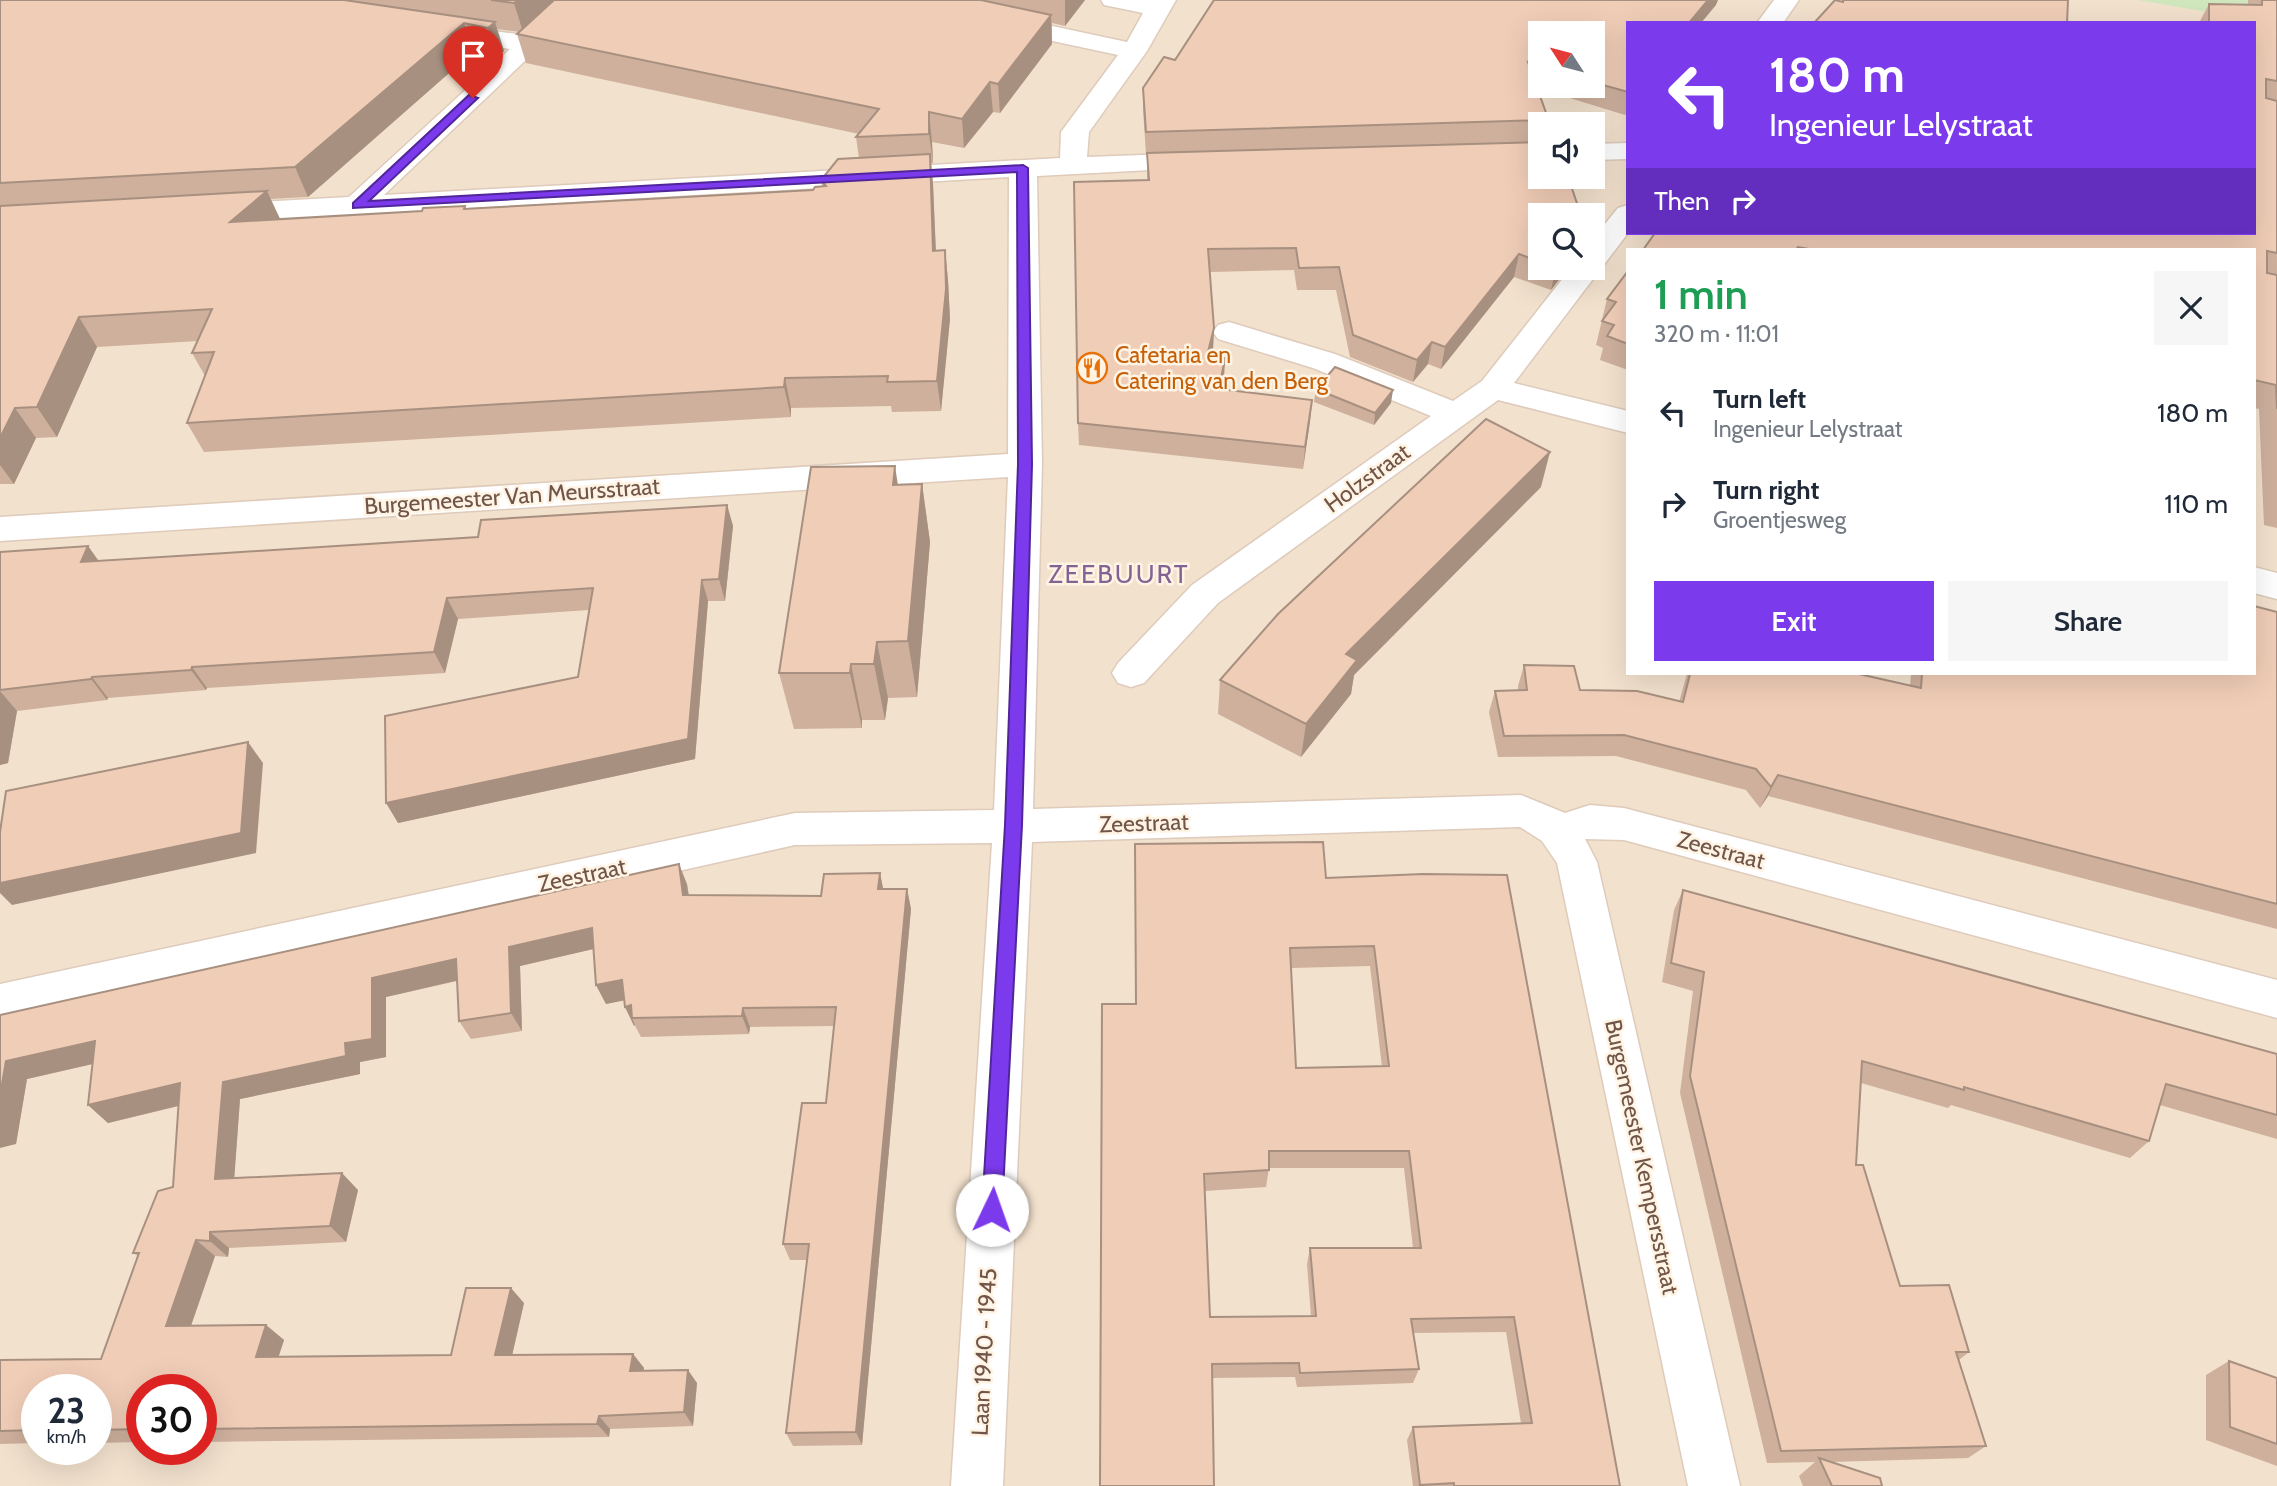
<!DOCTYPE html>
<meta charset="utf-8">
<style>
:root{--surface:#fff;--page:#f6f6f7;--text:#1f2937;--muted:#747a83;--accent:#7c3aed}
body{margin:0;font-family:Cabin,sans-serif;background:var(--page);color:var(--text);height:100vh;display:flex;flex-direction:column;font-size:26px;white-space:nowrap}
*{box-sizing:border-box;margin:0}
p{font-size:23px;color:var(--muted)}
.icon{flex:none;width:38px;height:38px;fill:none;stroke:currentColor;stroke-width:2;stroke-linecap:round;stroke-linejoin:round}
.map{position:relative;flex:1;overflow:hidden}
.panel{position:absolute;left:1626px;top:248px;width:630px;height:427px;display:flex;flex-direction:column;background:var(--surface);border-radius:0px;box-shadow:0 7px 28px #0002}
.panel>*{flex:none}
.guide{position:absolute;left:1626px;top:21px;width:630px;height:214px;border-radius:0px;box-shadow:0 7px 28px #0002;background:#7c3aed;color:#fff;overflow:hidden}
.needle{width:46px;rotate:306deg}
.tools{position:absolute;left:1528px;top:21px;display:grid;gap:14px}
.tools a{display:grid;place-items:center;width:77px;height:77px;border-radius:0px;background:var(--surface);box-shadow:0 7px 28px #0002;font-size:35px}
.speed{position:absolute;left:21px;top:1374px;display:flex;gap:14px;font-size:35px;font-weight:700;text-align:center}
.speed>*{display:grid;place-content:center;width:91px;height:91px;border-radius:50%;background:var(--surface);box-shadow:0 7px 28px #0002;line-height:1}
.speed small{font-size:18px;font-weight:400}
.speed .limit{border:10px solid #d22;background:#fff;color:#111}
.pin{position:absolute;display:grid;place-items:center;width:60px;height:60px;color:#fff;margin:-72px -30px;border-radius:50% 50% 50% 0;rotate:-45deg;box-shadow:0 0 7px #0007}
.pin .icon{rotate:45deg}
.me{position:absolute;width:77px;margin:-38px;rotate:3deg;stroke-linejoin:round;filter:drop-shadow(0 0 5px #0008)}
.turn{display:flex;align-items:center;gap:24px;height:147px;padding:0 28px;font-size:32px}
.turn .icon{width:91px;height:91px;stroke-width:2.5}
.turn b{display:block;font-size:49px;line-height:60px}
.then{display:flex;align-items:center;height:66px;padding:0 28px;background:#0003;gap:14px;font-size:26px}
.round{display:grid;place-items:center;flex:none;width:74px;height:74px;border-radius:0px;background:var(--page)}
.head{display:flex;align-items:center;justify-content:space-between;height:119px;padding:0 28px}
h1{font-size:42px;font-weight:600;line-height:52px;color:#1e9e55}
.cta{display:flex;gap:14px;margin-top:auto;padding:14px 28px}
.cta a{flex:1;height:80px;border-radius:0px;background:var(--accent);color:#fff;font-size:28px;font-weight:600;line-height:80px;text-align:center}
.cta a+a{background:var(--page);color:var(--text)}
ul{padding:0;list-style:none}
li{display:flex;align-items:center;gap:21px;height:91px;padding:0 28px}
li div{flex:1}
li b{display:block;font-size:26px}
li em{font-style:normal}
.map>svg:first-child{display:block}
.residential{fill:#f2e1cd;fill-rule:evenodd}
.green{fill:#d0e7be}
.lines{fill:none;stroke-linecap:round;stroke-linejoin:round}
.minor-casing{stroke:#decbbb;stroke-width:3}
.minor{fill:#fff;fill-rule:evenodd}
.wall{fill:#ceb09d;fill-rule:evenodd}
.shaded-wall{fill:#a89080}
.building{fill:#f0cdb7;stroke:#a89080;stroke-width:2;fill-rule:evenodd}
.route{fill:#7c3aed;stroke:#51269a;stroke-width:2}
.labels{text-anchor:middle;stroke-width:5;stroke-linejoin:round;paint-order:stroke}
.food-label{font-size:23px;fill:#c56008;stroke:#fff4e4;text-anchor:start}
.street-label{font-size:23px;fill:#705548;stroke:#fff4e4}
.quarter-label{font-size:26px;letter-spacing:2px;fill:#826394;stroke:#fff4e4}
</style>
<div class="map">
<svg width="2277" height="1486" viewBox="0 0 2277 1486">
<rect width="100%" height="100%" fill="#fbf0df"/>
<!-- residential -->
<path class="residential" d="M0,0H2277V1486H0ZM1628,23H2254V233H1628ZM1540,33H1592V86H1540ZM1540,124H1592V177H1540ZM1540,215H1592V268H1540ZM1628,250H2254V674H1628ZM37,1390H96V1449H37ZM142,1390H201V1449H142Z"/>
<!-- green -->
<path class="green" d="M2138,0H2277V24Z"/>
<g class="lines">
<!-- minor casing -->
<g class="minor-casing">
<g id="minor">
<path d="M562,0H589L384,195L1060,158L1061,132L1118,55L992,28L988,23L992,18L1001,15L1127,42L1143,13L1104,5L1101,0H1176L1147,51L1089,132L1087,157L1198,153L1208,155L1212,161L1208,167L1037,176L1042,464L1033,809L1521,795L1565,813L1590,805L1624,808L2277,980V1018L1624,840L1585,839L1597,862L1740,1486H1688L1557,863L1542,841L1520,827L1032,842L1003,1486H951L992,843L795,845L0,1022V984L795,813L994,810L1008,477L0,541V517L1008,454L1009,177L224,222L214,219L210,213L214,207L224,204L349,197L510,49L440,38L436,33L440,28L449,25L524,35Z"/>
<path d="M1774,0H1799L1783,23H1757Z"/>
<path d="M1628,143V159L1592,160V144Z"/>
<path d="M1628,205V233L1514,383L1628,411V433L1498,400L1218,603L1144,683L1131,687L1118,683L1112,673L1118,663L1192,585L1431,416L1313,368L1218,339L1213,332L1218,325L1229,322L1335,354L1453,401L1482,381L1571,268H1592V240L1618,208Z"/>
<path d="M2254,567L2277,573V599L2254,593Z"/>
</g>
</g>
<!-- minor -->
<use href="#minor" class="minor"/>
</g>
<!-- wall -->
<g class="wall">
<path d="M0,0H1085L1065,26L1052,23V44L1000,113L993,112L964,148L932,142L933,163H931L933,184L936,251L945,250L948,280L950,319L941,411L892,412L891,406L791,408V417L204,452L187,423L205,376L192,353L198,341L97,347L57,437L36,438L14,484H0ZM497,29L520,32L517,34L526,63L859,134L856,137L859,158L821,180L822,186L813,190L466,209L465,206L422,211L280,219L270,199L308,197L473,52L497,57L504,51Z"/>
<path d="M2248,0H2277V528L2264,525L2259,409L2254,408V250H1643L2254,233V23H2199L2209,4H2248Z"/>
<path d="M1716,5L1628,23V112L1625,115L1537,88L1550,124H1540V268H1568L1551,290L1514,277L1441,369L1428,364L1413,382L1350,357L1336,290H1297L1294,270L1210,272L1214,328L1213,350L1211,357L1224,380L1222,390L1312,400L1303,469L1079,445L1078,423L1147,180V154H1146L1143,110V88L1175,60ZM1540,33H1592V86H1540Z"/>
<path d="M1628,271V370L1600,360L1603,348L1596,345L1607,299Z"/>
<path d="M1316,389L1391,403L1374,425L1314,402Z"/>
<path d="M922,484L930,542L917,697L888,698L885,720H862V728L794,729L779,673L898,485Z"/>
<path d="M1541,487L1354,675L1351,694L1301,757L1218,714L1220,680Z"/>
<path d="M727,505L733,526L725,601H708L695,759L398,823L578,677L589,610L458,619L445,673L207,688L206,690L108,698L107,700L17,711L8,763L0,765V552L88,546L98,561L226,553L478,537Z"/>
<path d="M2277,612V929L1768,796L1760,808L1746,790L1616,756L1498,757L1489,712L1495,691H1518V686L1524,665L1580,690L1679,702L1687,674H1859L1910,686L1911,674H2254Z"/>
<path d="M880,873L883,889H907L911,909L862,1445L793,1446L786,1433L807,1260H790L783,1244L826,1103L834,1026L750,1027L749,1034L641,1037L625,1007L624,1000L606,1004L596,985L593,949L520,966L522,1031L471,1039L459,1021L457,981L386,997V1057L360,1062V1074L240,1099L234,1178L358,1190L346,1242L229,1248L228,1257L215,1256L191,1326L266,1325L284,1340L278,1357L451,1355L524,1303L512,1355L633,1354L644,1368L643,1371L697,1383L693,1426L610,1429L609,1437L201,1442V1390H142V1442L96,1443V1390H37V1443L0,1444V1360L101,1359L138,1256L133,1253L173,1187L179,1106L108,1123L88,1105L93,1064L27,1079L16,1144L0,1015L687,884L689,895L821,896Z"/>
<path d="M1423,874L1620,1486H1413L1407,1440L1413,1427L1521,1423L1506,1332L1413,1333L1419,1369L1413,1383L1297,1387L1295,1377L1212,1378L1136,1004L1326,878ZM1370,966L1382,1067L1296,1068L1291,968ZM1269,1168H1404L1413,1248H1310L1307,1264L1311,1316L1210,1317L1205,1191L1266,1187Z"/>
<path d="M1683,890L2277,1054V1139L2160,1105L2149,1141L2130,1158L1951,1105L1948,1108L1861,1083L1856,1165L1900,1286L1969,1352L1959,1360L1986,1446L1968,1458L1830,1462L1882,1486H1803L1799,1476L1815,1462L1767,1463L1680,1093L1693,991L1662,982L1674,910Z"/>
<path d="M2229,1361L2277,1378V1466L2206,1440V1375Z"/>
</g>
<!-- shaded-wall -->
<g class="shaded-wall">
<path d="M518,0H558L523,32L514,3Z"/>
<path d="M1065,0H1085L1065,26Z"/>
<path d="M1708,0H1718L1716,5L1701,23H1689Z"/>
<path d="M1051,15L1052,44L1000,113L998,84Z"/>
<path d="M495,22L504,51L497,57L488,28Z"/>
<path d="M464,23L473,52L308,197L295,167Z"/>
<path d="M990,82L993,112L964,148L962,119Z"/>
<path d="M929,112L932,142L933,163L929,134Z"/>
<path d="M930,154L933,184L937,281L933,251Z"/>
<path d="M267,191L281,221L230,222Z"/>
<path d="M945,250L948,280L950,319L941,411L937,381Z"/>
<path d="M1519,254L1514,277L1441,369L1445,347Z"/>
<path d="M1556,268H1568L1551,290Z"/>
<path d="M79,317L97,347L57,437L37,407Z"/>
<path d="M1214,328L1213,350L1206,379L1207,356Z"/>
<path d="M1432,342L1428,364L1413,382L1417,360Z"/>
<path d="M1225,358L1224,380L1218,412L1219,389Z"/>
<path d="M785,378L791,408V417L784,387Z"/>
<path d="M1393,390L1391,403L1374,425L1375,413Z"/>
<path d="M1312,400L1310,422L1303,469L1305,447Z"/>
<path d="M15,408L36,438L14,484L0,465V438Z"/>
<path d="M1550,452L1541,487L1354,675L1351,694L1301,757L1306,724L1346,654Z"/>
<path d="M895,466L904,524L893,485Z"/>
<path d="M922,484L930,542L917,697L908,641Z"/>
<path d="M727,505L733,526L725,601L719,579Z"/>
<path d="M88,546L103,567L81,562Z"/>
<path d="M702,580L708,601L695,759L398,823L386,803L688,739Z"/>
<path d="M447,598L458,619L445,673L434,652Z"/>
<path d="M877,642L888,698L885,720L874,664Z"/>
<path d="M851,664L862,720V728L850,673Z"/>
<path d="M192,667L207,688L206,690L191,670Z"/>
<path d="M92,677L108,698L107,700L91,679Z"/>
<path d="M0,691L17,711L8,763L0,765Z"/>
<path d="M248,742L263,763L256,853L12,905L0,893V883Z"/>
<path d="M1778,775L1768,796L1760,808L1771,787Z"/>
<path d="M679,864L687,884L691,915L683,895Z"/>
<path d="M880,873L884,893L878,889Z"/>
<path d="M907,889L911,909L862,1445L856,1432Z"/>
<path d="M592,928L602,947L520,966L522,1031L511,1013L509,947Z"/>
<path d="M456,959L468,978L386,997V1057L360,1062V1074L240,1099L233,1196L215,1179L223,1082L345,1043L372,978Z"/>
<path d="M622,980L631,999L606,1004L596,985Z"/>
<path d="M631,1005L632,1018L635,1025L634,1026L625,1007Z"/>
<path d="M743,1008L750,1027L749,1034L742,1016Z"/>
<path d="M95,1041L114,1059L27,1079L16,1144L0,1148V1095L6,1061Z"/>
<path d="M180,1083L198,1101L108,1123L88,1105Z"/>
<path d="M342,1173L358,1190L346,1242L330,1226Z"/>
<path d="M210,1232L229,1248L228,1257L210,1241Z"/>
<path d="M196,1240L215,1256L186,1340L166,1326Z"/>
<path d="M511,1288L524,1303L509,1369L495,1355Z"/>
<path d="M266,1325L284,1340L274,1371L256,1357Z"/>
<path d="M633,1354L644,1368L641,1385L630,1371Z"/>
<path d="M688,1370L697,1383L693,1426L684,1412Z"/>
<path d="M599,1416L610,1429L609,1437L597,1424Z"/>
</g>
<!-- building -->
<g class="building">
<path d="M0,0H344L495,22L488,28L464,23L295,167L0,183Z"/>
<path d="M491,0H518L514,3Z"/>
<path d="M554,0H981L1051,15L998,84L990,82L962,119L929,112V134L856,137L879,109L517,34Z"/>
<path d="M1214,0H1708L1689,23H1628V92L1592,82V33H1540V66L1528,62L1550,124H1547L1545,120L1146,132L1143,88L1164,57L1175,60Z"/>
<path d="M1835,0L1843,2V0H2068L2067,23H1814Z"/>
<path d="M2262,0H2277V81L2266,79V98L2277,101V253L2267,251V273L2277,275V409L2276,385L2254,380V250H1815L1798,247L1796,250H1643L1655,233H2254V23H2209V4L2262,5Z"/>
<path d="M1540,142V177H1568L1581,215H1540V262L1519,254L1445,347L1432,342L1417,360L1353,335L1339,267L1299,268L1296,248L1208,249L1214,328L1207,356L1225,358L1219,389L1312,400L1305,447L1078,423L1074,182L1149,180L1147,153Z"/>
<path d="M930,154L933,251L945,250L946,289L937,381L887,382L888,376L785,378L784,387L187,423L214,352L192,353L212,309L79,317L37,407L15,408L0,438V206L267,191L230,222L422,211L423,208L465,206L464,209L813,190L815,187L826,186L821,180L838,159Z"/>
<path d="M1628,271V344L1607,336L1614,325L1602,321L1616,302L1607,299Z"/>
<path d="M1335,367L1393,390L1375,413L1316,389Z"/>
<path d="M1486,419L1550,452L1346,654L1357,660L1306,724L1220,680L1278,614Z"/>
<path d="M895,466L893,485L922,484L908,641L877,642L874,664H851L850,673H779L811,467Z"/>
<path d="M727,505L719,579L702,580L688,739L386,803L385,716L578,677L593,588L447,598L434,652L192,667L191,670L92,677L91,679L0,690V552L88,546L81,562L226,553L478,537L481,520Z"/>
<path d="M2254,606L2277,612V904L1778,775L1771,787L1756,769L1624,735L1504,736L1495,691L1527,690L1524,665L1574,666L1580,690L1637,691L1683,702L1690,674H1859L1921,688L1922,674H2254Z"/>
<path d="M248,742L241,833L0,883V832L6,791Z"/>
<path d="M1323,842L1326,878L1423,874L1507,875L1620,1486H1454V1483L1420,1485L1413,1427L1532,1423L1514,1317L1411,1319L1419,1369L1300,1373L1299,1363L1212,1364L1214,1486H1100L1102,1004H1136L1135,844ZM1374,946L1389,1066L1296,1068L1290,948ZM1269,1151H1409L1421,1248H1310L1316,1316L1210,1317L1204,1174L1269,1170Z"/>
<path d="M679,864L683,895L821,896L824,874L880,873L878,889H907L856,1432L786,1433L809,1244H783L802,1103H826L836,1007L743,1008L742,1016L632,1018L631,1005L625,1007L622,980L596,985L592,928L509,947L511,1013L459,1021L456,959L372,978V1039L345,1043L346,1056L223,1082L215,1179L342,1173L330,1226L210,1232V1241L196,1240L166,1326L266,1325L256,1357L451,1355L466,1288H511L495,1355L633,1354L630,1371L688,1370L684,1412L599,1416L597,1424L201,1429V1390H142V1429L96,1430V1390H37V1430L0,1431V1360L101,1359L139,1253H133L158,1191L173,1187L180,1083L88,1105L95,1041L6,1061L0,1095V1015Z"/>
<path d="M1683,890L2277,1054V1115L2166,1084L2149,1141L1964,1087V1090L1862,1061L1856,1165H1863L1900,1286L1949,1285L1969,1352H1956L1986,1446L1781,1451L1690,1076L1704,972L1671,963Z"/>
<path d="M2229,1361L2277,1378V1444L2230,1427Z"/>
<path d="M1819,1458L1880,1478L1882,1486H1832Z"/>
</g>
<!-- route -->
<path class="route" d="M469,95L478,98L369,201L1023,165L1028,168L1032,464L1022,825L1002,1210L999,1217L992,1220L985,1217L982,1210L1005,825L1018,464L1017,172L353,208V203Z"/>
<!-- icons -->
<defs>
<g id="restaurant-ring" transform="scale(1.575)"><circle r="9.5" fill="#fff4e4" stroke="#e8710a" stroke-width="1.5"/><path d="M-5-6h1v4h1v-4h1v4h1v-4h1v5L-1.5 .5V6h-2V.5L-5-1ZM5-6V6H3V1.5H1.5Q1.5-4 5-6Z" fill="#e8710a"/></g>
</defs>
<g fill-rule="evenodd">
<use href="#restaurant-ring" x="1092" y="368"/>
</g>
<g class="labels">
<!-- food labels -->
<g class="food-label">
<text x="1115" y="363">Cafetaria en<tspan x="1115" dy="26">Catering van den Berg</tspan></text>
</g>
<!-- street labels -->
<g class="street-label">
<text transform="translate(1367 478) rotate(-36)" y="8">Holzstraat</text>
<text transform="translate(512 496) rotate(-4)" y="8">Burgemeester Van Meursstraat</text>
<text transform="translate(1144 823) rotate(-2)" y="8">Zeestraat</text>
<text transform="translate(1721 850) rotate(15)" y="8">Zeestraat</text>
<text transform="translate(582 875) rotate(-12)" y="8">Zeestraat</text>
<text transform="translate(1642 1157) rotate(78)" y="8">Burgemeester Kempersstraat</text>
<text transform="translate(984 1352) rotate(-87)" y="8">Laan 1940 - 1945</text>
</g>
<!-- quarter labels -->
<g class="quarter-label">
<text x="1119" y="583">ZEEBUURT</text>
</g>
</g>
</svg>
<div class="tools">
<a><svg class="needle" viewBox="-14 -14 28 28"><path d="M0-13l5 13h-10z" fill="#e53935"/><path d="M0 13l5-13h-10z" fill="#747a83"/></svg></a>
<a><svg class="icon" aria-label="sound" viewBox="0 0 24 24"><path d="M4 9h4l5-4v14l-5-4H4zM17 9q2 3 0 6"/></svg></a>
<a><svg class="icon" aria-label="search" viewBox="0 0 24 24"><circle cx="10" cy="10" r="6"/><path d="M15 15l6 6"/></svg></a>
</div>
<div class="speed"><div>23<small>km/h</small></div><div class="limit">30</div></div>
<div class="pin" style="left:473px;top:98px;background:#d93025"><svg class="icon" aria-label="arrive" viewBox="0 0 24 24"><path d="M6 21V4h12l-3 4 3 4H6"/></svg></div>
<svg class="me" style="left:992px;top:1210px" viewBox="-20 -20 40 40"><circle r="19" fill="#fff"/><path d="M0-13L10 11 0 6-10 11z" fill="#7c3aed"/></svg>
<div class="guide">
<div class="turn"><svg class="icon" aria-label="left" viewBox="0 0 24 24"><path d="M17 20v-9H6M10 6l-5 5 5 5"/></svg><div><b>180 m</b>Ingenieur Lelystraat</div></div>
<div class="then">Then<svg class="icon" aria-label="right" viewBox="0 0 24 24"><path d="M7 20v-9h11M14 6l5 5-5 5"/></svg></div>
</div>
<section class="panel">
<div class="head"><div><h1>1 min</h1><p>320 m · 11:01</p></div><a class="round"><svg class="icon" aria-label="close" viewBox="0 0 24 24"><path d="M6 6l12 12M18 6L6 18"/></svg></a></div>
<ul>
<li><svg class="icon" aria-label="left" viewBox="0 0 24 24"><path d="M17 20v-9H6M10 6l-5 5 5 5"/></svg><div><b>Turn left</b><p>Ingenieur Lelystraat</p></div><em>180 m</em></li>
<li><svg class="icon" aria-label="right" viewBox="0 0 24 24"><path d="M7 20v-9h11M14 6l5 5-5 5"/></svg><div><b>Turn right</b><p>Groentjesweg</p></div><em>110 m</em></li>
</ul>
<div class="cta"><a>Exit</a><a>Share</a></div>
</section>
</div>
